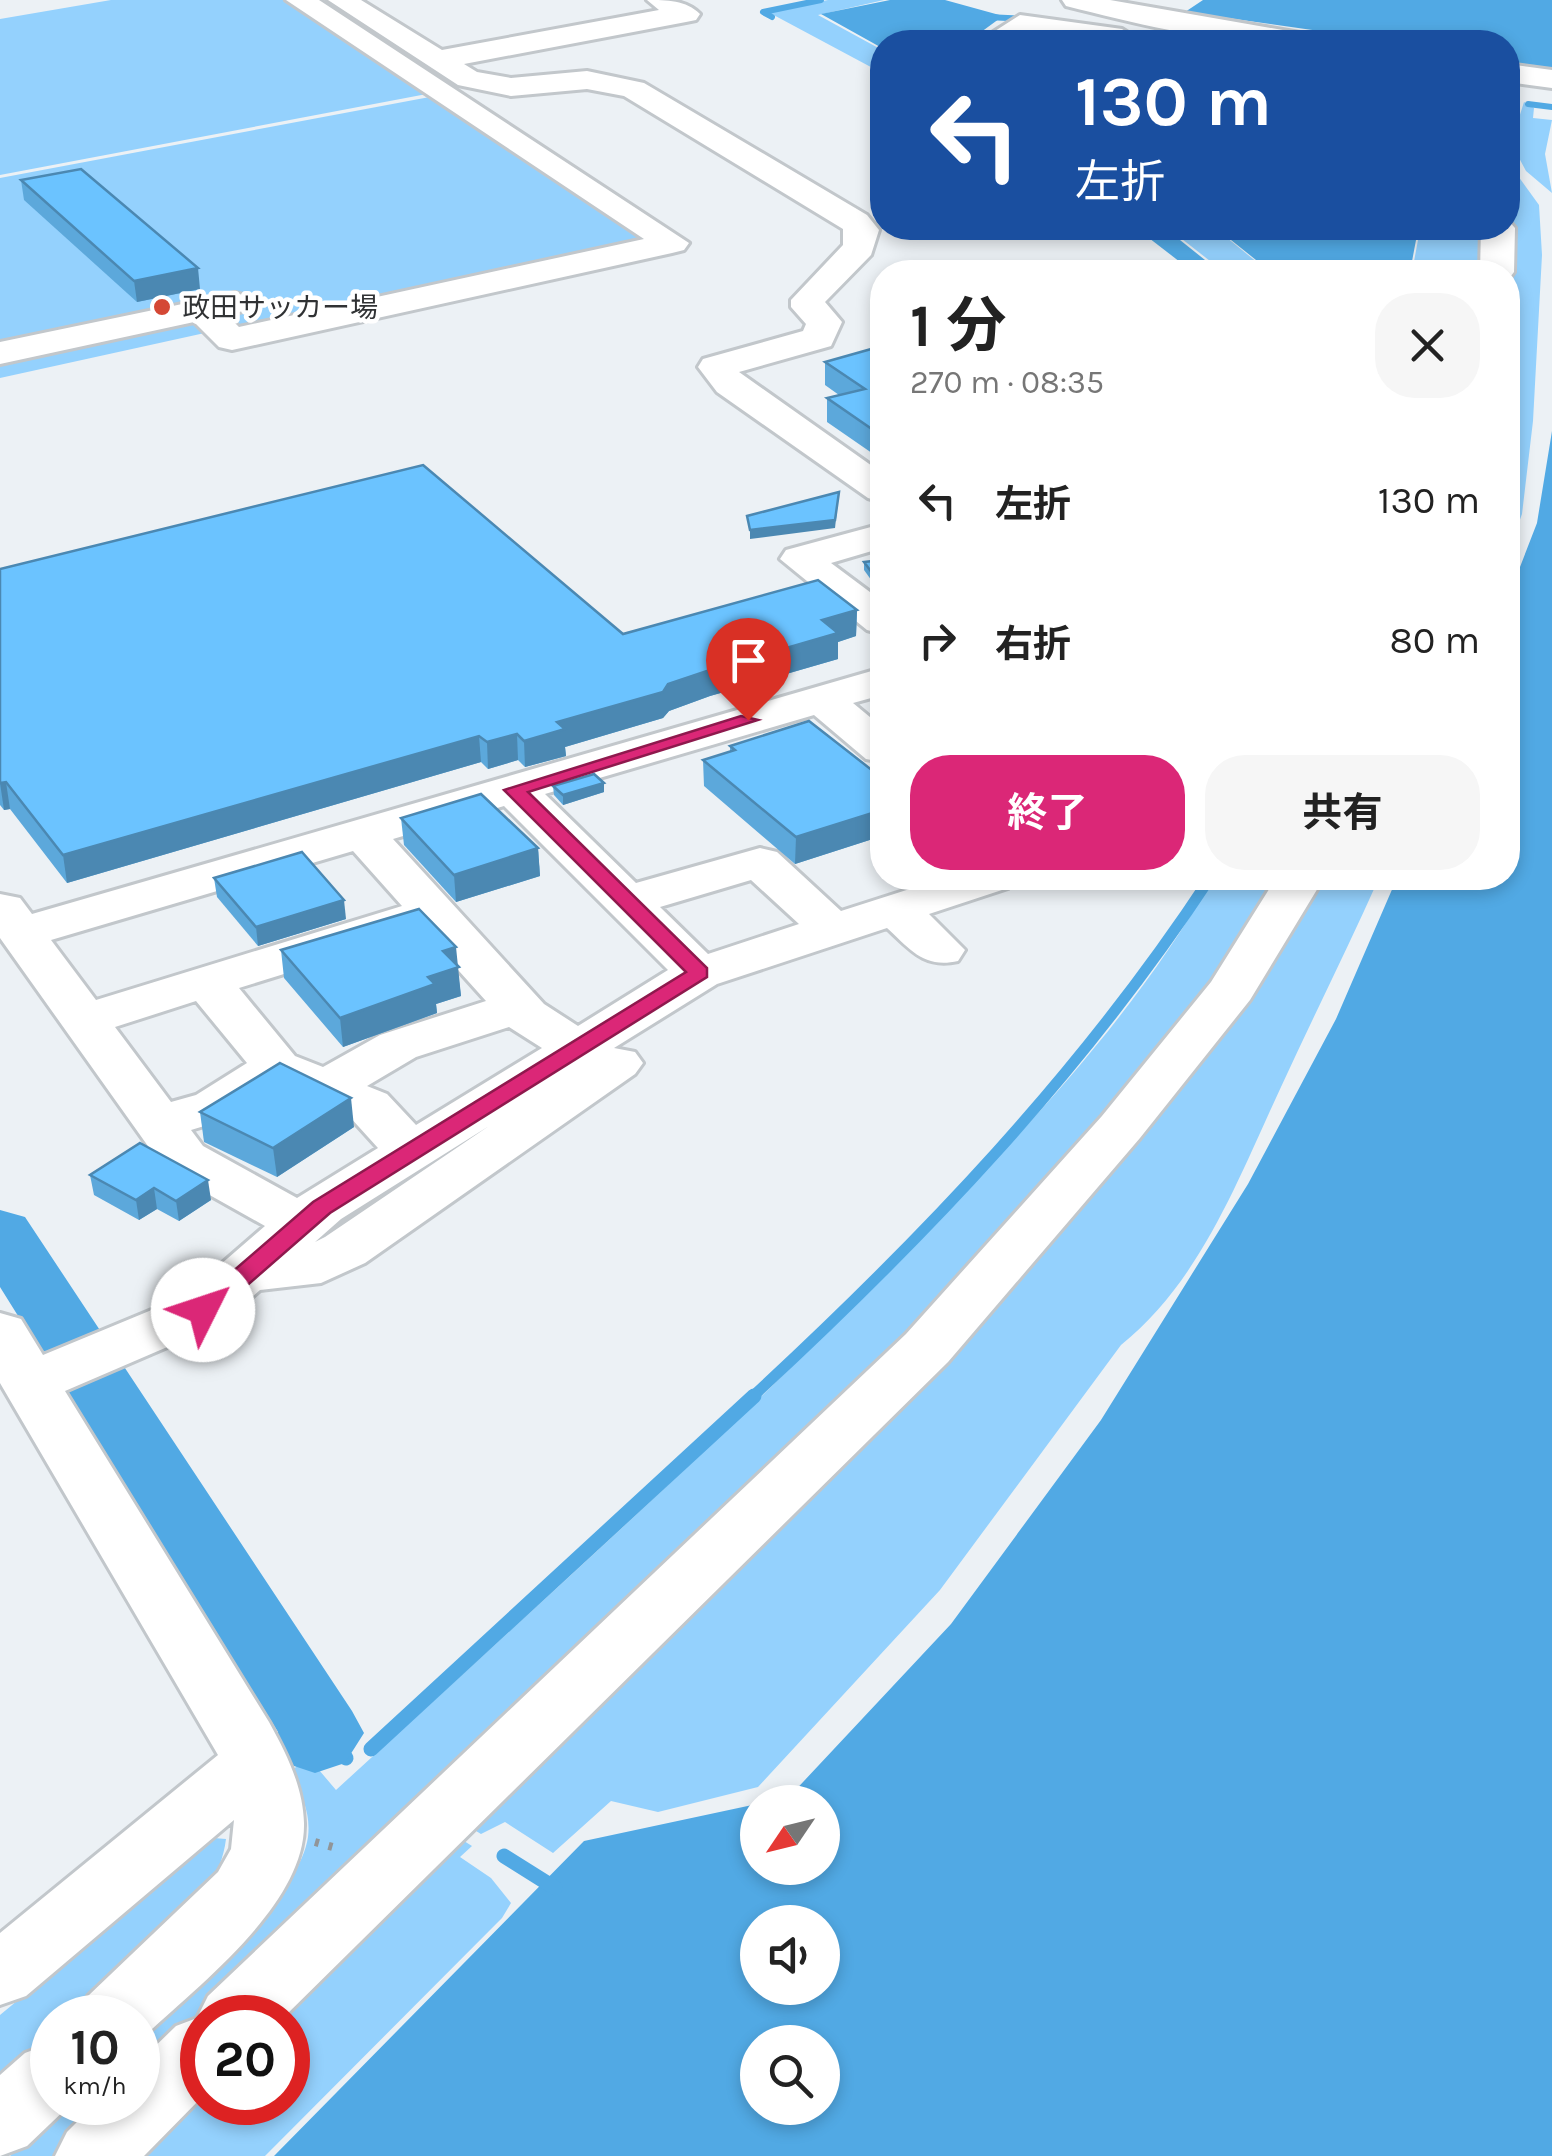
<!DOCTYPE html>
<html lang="ja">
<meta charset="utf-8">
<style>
:root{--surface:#fff;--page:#f6f6f6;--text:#222;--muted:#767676;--accent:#db2777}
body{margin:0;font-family:Karla,"Noto Sans JP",sans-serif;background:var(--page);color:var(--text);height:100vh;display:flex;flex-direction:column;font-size:38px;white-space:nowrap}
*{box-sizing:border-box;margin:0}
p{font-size:32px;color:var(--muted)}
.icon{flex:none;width:55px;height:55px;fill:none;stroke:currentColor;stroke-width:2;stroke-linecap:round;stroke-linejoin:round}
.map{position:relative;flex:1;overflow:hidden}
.details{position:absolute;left:870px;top:260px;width:650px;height:630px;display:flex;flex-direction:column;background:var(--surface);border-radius:40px;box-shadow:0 5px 15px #0003}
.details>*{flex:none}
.hud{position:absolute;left:870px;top:30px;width:650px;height:210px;border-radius:40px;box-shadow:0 5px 15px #0003;background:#1a4fa0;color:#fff;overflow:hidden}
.needle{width:65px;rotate:235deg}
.buttons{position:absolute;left:740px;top:1785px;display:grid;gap:20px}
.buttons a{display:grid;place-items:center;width:100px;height:100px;border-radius:50%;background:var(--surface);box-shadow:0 5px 15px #0003;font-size:50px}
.speed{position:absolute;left:30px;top:1995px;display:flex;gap:20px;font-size:50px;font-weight:700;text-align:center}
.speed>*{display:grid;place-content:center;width:130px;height:130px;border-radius:50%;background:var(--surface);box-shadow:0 5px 15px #0003;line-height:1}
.speed small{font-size:25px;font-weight:400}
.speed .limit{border:15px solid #d22;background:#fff;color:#111}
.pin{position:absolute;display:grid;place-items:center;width:85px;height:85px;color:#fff;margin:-102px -42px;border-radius:50% 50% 50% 0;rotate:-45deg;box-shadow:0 0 10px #0007}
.pin .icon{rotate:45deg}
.me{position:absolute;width:110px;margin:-55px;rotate:49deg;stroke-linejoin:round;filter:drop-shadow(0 0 8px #0008)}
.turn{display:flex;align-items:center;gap:35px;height:210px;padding:0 40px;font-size:45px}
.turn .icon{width:130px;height:130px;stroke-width:2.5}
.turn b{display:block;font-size:70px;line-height:85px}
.round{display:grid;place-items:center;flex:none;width:105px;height:105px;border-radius:40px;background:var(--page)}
.head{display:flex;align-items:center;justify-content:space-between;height:170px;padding:0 40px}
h1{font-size:60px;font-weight:700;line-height:75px}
.primary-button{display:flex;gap:20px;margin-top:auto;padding:20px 40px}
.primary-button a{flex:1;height:115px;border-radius:40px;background:var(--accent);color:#fff;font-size:40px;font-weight:700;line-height:115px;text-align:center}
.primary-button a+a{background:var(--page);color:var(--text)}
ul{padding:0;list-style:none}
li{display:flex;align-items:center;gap:30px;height:140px;padding:0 40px}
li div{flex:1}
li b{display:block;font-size:38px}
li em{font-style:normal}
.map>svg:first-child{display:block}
.green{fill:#94d1fd}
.water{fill:#51a9e4;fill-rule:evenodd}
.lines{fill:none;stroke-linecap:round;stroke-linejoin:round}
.stream-far2{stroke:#51a9e4;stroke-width:6}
.stream-far1{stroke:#51a9e4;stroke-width:11}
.stream{stroke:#51a9e4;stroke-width:15}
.river{fill:#51a9e4;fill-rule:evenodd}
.minor-casing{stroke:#c2c7cb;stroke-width:6}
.path{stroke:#919598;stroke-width:8;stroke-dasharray:4 10;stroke-linecap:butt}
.minor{fill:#fff;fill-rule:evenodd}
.wall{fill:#5ca8db}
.shaded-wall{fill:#4b88b2}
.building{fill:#6bc3ff;stroke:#4b88b2;stroke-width:2.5}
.route{fill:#db2777;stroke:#8e194d;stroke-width:2.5}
.poi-dot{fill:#d44835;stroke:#fff;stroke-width:4}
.labels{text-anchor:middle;stroke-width:9;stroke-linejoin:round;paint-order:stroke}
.far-poi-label{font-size:28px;fill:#303234;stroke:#fff;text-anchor:start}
</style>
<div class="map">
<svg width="1552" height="2156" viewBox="0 0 1552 2156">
<rect width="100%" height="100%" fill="#ecf1f5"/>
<!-- green -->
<g class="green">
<path d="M111,0H290L432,93L0,175V19Z"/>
<path d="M828,0H884L818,15L882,50V73L768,12Z"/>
<path d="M435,96L647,236L0,378V178Z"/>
<path d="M1524,102L1534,108L1533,118L1552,120L1545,154L1552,193L1526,171L1511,143Z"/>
<path d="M1508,162L1539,205L1542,255L1533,421L1522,514L1508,553V272H1503Z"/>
<path d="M1168,228H1215L1269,272H1224Z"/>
<path d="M1395,228H1486L1485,272H1412L1418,240Z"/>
<path d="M1213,878H1284L1227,980L825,1427L202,2018V2027L138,2091V2031C187,1987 298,1902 308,1837C311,1812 301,1793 290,1772L308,1757L336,1790C533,1609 733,1432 918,1240C1027,1128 1136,1014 1213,878Z"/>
<path d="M1313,878H1379C1348,948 1313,1017 1281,1087C1239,1177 1201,1281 1121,1345L940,1590L758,1787L658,1812L611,1801L553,1853L505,1822L481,1834L458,1820L610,1673L1301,899Z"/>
<path d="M448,1831L472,1846L460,1857L491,1878L511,1903L502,1918L265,2156H116L202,2071V2102H288V2018L257,2017Z"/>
<path d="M214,1838L226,1839C217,1911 139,1968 90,2017L52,2018V2052L0,2100V2015Z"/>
<path d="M67,2103H125L71,2156H10Z"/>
</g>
<!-- water -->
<g class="water">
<path d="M890,0H945L1003,16L977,35L984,42H882V48L821,14Z"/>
<path d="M1203,0H1552V70L1508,63V42H1397L1185,12Z"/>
<path d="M1136,228H1165L1220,272H1193Z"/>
<path d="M1216,228H1393L1416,240L1410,272H1271Z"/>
<path d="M1552,431V2156H274L584,1841L757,1804L758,1868H822V1802H766L789,1797L951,1624L1101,1420L1248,1184L1336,1019L1397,878H1508V598L1537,523ZM822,1922V1988H758V1922ZM822,2042V2108H758V2042Z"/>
</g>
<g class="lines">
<!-- stream-far2 -->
<g class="stream-far2">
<path d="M772,17L763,12L821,0"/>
<path d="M987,17L1027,19"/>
<path d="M1115,32L1187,42"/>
<path d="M1528,104L1552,107"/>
</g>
<!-- stream-far1 -->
<g class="stream-far1">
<path d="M33,1312L46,1305"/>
<path d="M751,1398C923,1239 1081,1074 1210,878"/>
</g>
<!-- stream -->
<g class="stream">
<path d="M309,1746L315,1741L346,1758"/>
<path d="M371,1749L754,1396"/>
<path d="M504,1856L555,1888"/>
</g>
<!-- river -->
<path class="river" d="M0,1210L25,1217L352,1711L364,1733L345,1763L315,1773L285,1763L273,1741L278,1732L0,1287Z"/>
<!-- minor casing -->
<g class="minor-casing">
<g id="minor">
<path d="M286,0H319L689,243L684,250L672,253L232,350L219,347L194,322L0,364V342L235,293L247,296L252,303L247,310L227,315L239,327L644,239Z"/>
<path d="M328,0H361L442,50L659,10L647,0C667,0 686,0 700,14L696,20L686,22L464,64L477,72L511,78L587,71L644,83L867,215L879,230L871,255L825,302L842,322L831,346L739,372L882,473V502L868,498L717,392L698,367L703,359L803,331L806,324L791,307V300L843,245V229L624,96L587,89L511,96L458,85Z"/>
<path d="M1062,0H1110L1300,33L1314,42C1230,48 1147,26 1066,6Z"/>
<path d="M1020,15L1122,29L1136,38L1133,42H1094L1025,32L1020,36L1025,42H987L984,38Z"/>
<path d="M1508,64L1552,70V88L1508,82Z"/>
<path d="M1508,220L1515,228L1514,272L1508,280V272H1480L1481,228H1508Z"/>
<path d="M882,524V548L831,563L882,601V634L867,630L780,559L786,550Z"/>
<path d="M882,668V695L853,703L882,727V762L866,759L814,715L545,794L636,883L760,848L777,852L841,911L944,878H1015L1008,888L929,914L965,950L958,961C924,969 910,949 887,928L717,984L614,1048L635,1052L643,1063L635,1074L365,1263L321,1283L260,1290L223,1323L65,1391L269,1722C286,1753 303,1786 304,1823C306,1905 195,1988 140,2040L138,2018H77L88,1996L218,1872L231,1849L234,1820L26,1996L0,2005V1933L218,1755L0,1383V1313L21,1319L43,1355L183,1297L265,1226L165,1170L0,938V894L20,898L32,914ZM504,806L668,970L578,1026L544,1004L393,839ZM353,851L402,906L96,1000L51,940ZM751,880L799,924L708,954L660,907ZM423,931L486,1001L380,1035L323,1067L295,1056L239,988ZM196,1001L247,1063L196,1095L171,1102L115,1027ZM509,1027L542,1048L416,1125L387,1094L367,1086L416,1057ZM281,1087L349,1116L378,1148L297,1198L203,1146L191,1130L234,1117ZM489,1126L325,1237L315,1242L341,1219Z"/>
<path d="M1276,878H1324L1250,1000L1140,1138L948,1362L283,2018H202V2097L144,2156H55L67,2132L97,2102H138V2063L176,2026L197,2018L208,1996L906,1334L1102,1116L1211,982Z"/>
<path d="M52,2043V2102H73L27,2146L0,2156V2075L25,2053Z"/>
</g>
</g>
<!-- path -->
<path class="path" d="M315,1842L340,1849"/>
<!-- minor -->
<use href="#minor" class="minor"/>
</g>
<!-- wall -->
<g class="wall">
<path d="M21,180L200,289L137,302L24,200Z"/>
<path d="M882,346V460L827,422V398L839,395L825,385V362Z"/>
<path d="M882,560V595L864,570V562Z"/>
<path d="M0,569L623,634L857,610L856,636L838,642V659L710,696L669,711L663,718L565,747L566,756L525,767L518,760L488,769L481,762L67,883L10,809L4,810L0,805Z"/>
<path d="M730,746L882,778V836L795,864L704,786L703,760L730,752Z"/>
<path d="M553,786L604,792L563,805L554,795Z"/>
<path d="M401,818L538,848L540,876L456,902L404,845Z"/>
<path d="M214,878L346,919L258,946L217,897Z"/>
<path d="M281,950L457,966L461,996L436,1004L437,1013L343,1047L284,978Z"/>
<path d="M200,1112L354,1127L277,1177L204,1142Z"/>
<path d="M90,1175L211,1200L179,1221L157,1209L139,1220L94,1195Z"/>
</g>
<!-- shaded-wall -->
<g class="shaded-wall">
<path d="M198,268L200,289L137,302L134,281Z"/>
<path d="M839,492L835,528L750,539V530Z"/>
<path d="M857,610L856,636L838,642V659L710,696L669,711L663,718L565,747L566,756L525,767L524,741L557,722L668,684L822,620Z"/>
<path d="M517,734L518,760L488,769L487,742Z"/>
<path d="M479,736L481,762L67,883L63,855Z"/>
<path d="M6,782L10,809L4,810L0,783Z"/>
<path d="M604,783V792L563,805V795Z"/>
<path d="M882,810V836L795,864L796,837Z"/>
<path d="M538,848L540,876L456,902L454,875Z"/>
<path d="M344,900L346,919L258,946L256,927Z"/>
<path d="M456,947L461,996L436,1004L437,1013L343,1047L340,1018L428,977L443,951Z"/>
<path d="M351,1098L354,1127L277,1177L273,1148Z"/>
<path d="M208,1180L211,1200L179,1221L176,1201Z"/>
<path d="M154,1188L157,1209L139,1220L136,1200Z"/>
</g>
<!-- building -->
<g class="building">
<path d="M1137,36L1172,42H1113Z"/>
<path d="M81,169L198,268L134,281L21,180Z"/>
<path d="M882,346V436L827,398L865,389L825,362Z"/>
<path d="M423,465L623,634L818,580L857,610L822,620L838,633L710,670L668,684L663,692L557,722L565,729L524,741L517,734L487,742L479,736L63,855L6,782L0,783V569Z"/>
<path d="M839,492L835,520L750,530L747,516Z"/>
<path d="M882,560V586L864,562Z"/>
<path d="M809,721L882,778V810L796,837L703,760L735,750L730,746Z"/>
<path d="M594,774L604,783L563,795L553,786Z"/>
<path d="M481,794L538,848L454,875L401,818Z"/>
<path d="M302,852L344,900L256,927L214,878Z"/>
<path d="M419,909L456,947L443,951L459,967L428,977L435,984L340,1018L281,950Z"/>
<path d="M280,1063L351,1098L273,1148L200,1112Z"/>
<path d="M140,1143L208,1180L176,1201L154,1188L136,1200L90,1175Z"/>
</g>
<!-- route -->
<path class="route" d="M741,716L758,720L528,792L707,968V977L330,1213L212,1316H194L190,1310L194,1305L313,1202L686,972L504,790Z"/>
<!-- markers -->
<circle class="poi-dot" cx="162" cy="307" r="10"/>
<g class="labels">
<!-- far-poi labels -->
<g class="far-poi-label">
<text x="182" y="317">政田サッカー場</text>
</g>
</g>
</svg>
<div class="buttons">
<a><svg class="needle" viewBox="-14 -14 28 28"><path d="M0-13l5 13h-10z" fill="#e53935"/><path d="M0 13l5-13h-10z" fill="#767676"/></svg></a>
<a><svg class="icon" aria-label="sound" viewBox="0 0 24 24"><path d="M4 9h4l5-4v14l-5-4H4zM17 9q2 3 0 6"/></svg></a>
<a><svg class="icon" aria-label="search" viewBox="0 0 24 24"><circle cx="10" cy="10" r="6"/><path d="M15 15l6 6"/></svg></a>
</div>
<div class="speed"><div>10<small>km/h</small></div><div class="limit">20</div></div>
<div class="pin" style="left:748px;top:720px;background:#d93025"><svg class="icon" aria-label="arrive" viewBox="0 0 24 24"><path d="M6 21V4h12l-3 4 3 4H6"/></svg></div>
<svg class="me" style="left:203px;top:1310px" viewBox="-20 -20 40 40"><circle r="19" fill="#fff"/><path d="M0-13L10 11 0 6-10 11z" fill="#db2777"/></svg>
<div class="hud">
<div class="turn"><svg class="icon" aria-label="left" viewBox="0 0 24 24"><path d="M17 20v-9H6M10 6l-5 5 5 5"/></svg><div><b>130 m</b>左折</div></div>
</div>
<section class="details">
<div class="head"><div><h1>1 分</h1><p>270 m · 08:35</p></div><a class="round"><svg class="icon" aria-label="close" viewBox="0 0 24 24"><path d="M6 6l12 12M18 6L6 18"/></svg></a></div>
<ul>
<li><svg class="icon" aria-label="left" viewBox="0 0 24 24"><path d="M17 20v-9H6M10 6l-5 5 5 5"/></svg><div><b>左折</b></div><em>130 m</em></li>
<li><svg class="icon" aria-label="right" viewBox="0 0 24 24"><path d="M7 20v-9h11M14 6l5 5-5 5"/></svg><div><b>右折</b></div><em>80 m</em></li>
</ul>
<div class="primary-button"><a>終了</a><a>共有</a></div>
</section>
</div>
